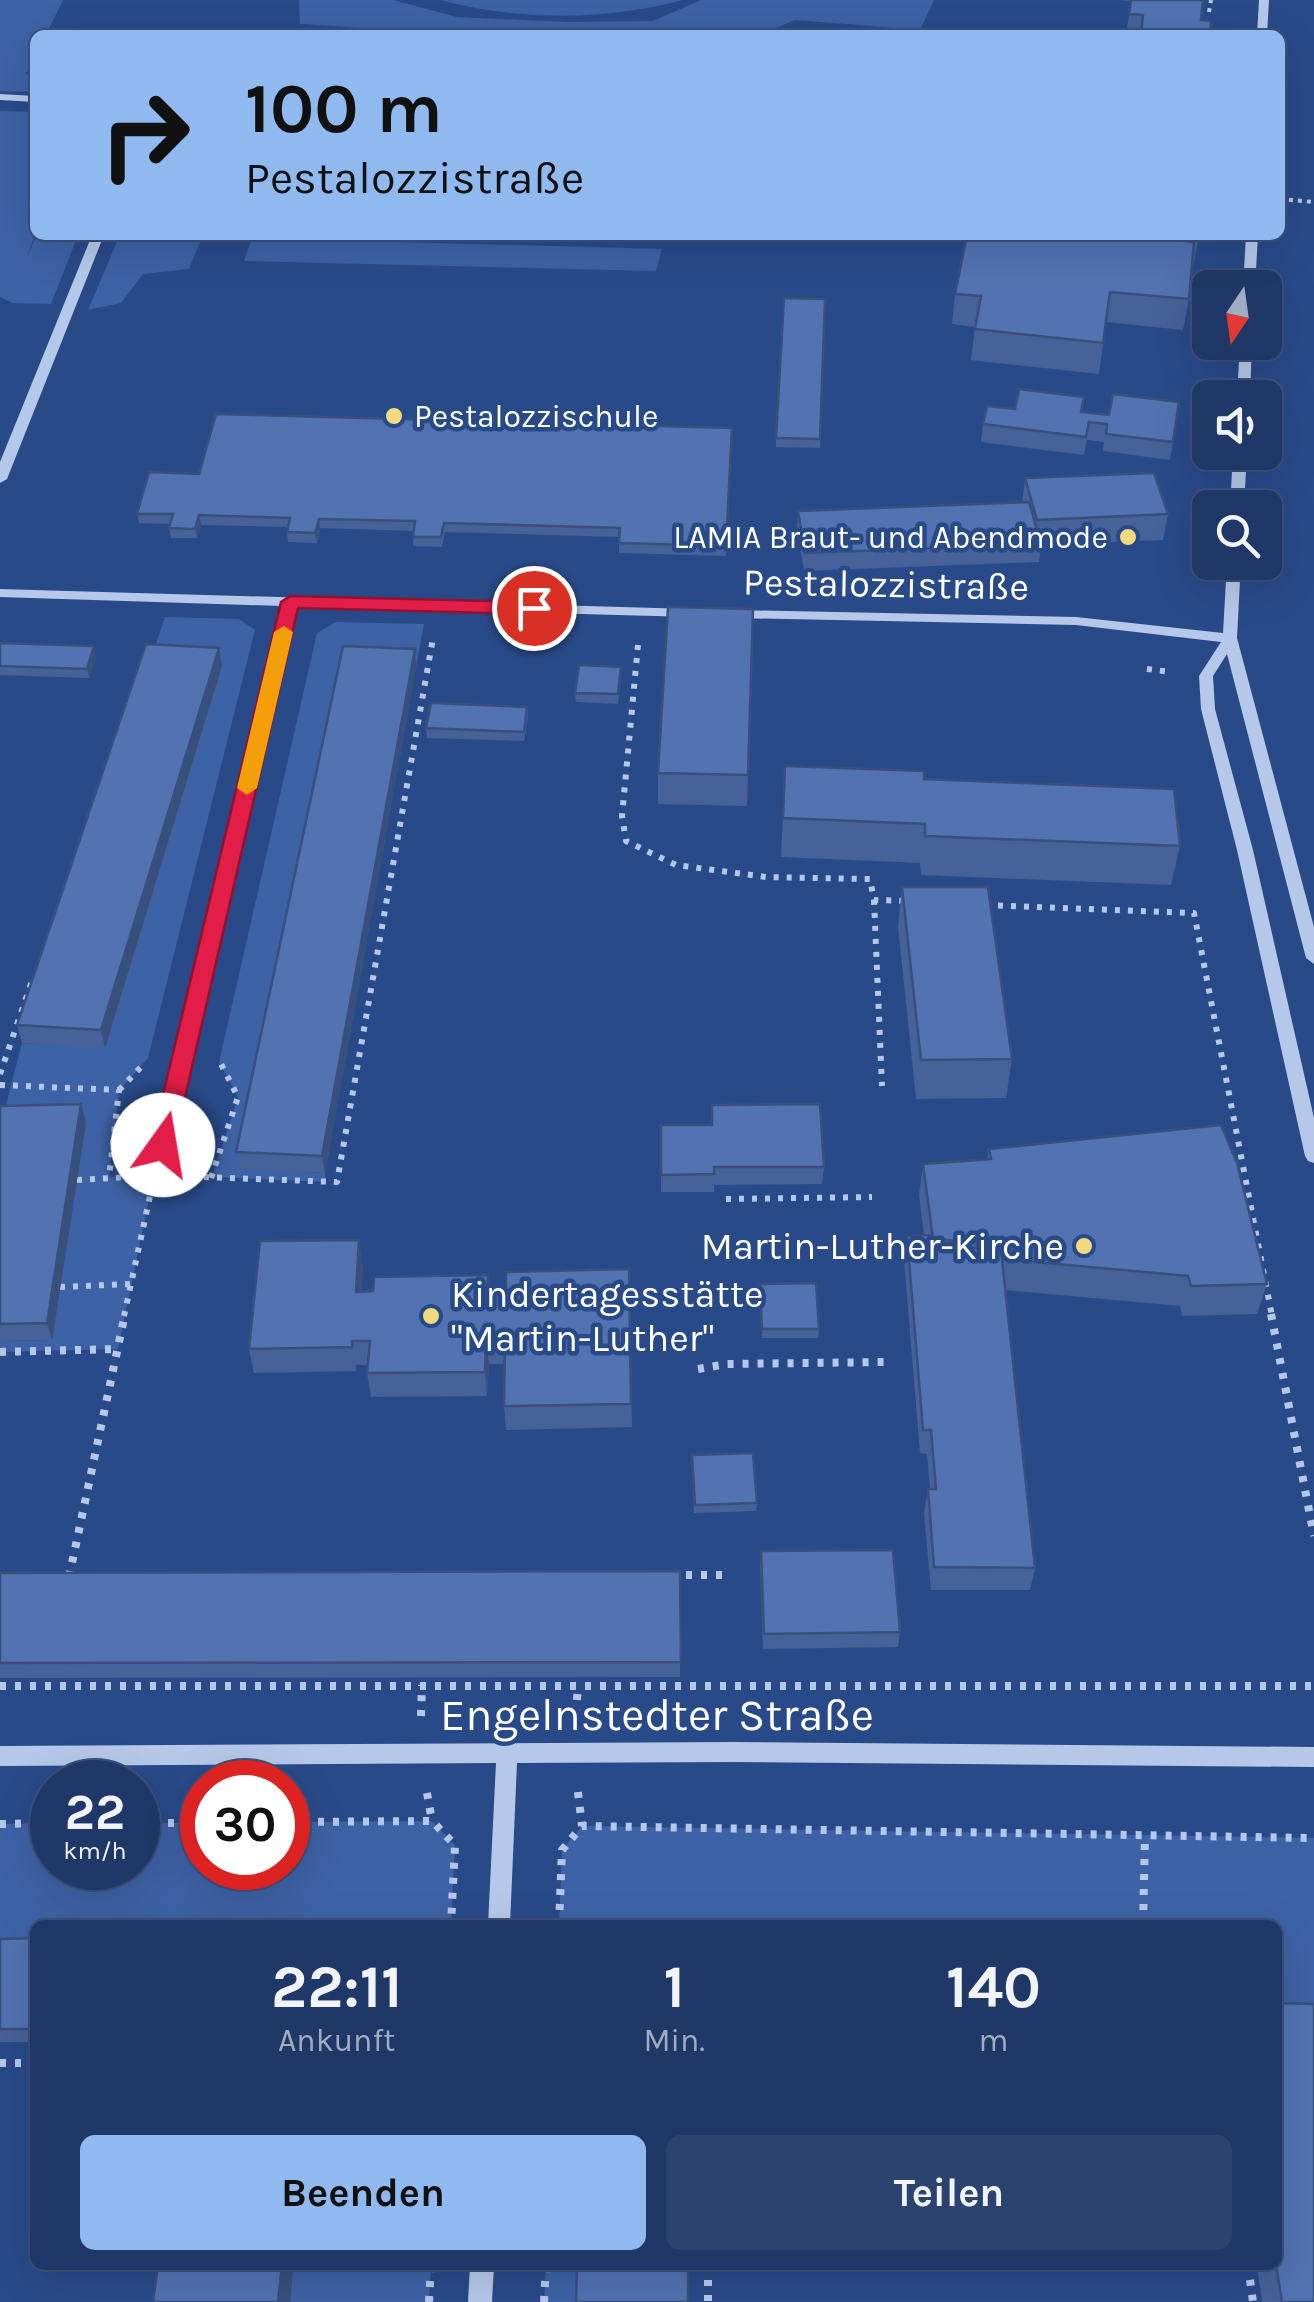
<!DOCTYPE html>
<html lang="de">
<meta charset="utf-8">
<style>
:root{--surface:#1f3867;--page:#2c4370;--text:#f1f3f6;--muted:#a1acc0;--line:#3c527b;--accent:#90b9f0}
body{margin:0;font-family:Karla,sans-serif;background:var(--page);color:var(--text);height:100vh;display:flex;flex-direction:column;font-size:38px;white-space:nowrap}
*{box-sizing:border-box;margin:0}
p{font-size:32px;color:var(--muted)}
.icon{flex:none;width:55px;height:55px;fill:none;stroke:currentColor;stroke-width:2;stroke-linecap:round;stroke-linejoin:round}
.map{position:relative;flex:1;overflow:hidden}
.details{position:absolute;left:30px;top:1920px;width:1252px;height:350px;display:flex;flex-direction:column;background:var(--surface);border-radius:15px;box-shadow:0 10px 40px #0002,0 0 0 2px var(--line)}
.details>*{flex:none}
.top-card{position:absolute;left:30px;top:30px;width:1255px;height:210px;border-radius:15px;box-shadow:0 10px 40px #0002,0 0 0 2px var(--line);background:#90b9f0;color:#111;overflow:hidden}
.needle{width:65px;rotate:193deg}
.tools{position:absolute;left:1192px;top:270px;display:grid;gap:20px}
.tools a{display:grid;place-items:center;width:90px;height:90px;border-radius:15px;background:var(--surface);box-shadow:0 10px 40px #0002,0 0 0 2px var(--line);font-size:50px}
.speed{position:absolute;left:30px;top:1760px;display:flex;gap:20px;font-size:50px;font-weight:700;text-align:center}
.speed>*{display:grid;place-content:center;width:130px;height:130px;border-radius:50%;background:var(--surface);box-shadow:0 10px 40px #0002,0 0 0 2px var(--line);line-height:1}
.speed small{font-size:25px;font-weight:400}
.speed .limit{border:15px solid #d22;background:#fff;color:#111}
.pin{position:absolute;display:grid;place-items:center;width:85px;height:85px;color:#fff;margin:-42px;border:5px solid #fff;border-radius:50%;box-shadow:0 2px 10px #0007}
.me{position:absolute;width:110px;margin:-55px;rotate:13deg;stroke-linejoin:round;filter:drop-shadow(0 0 8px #0008)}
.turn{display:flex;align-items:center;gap:35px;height:210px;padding:0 50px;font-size:45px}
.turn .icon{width:130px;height:130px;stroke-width:2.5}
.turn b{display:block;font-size:70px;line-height:85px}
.eta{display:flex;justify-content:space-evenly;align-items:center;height:170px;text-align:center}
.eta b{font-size:60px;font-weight:700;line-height:70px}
.button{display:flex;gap:20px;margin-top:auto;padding:20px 50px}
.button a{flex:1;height:115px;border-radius:15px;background:var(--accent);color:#111;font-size:40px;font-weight:700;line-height:115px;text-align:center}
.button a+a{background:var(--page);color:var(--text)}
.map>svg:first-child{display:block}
.green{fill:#3e62a6}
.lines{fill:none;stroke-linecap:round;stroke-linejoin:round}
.path-far2{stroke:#b6c8e9;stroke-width:4;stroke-dasharray:4 5;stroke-linecap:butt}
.path-far1{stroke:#b6c8e9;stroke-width:6;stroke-dasharray:5 8;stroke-linecap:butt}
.path{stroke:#b6c8e9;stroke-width:8;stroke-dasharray:6 9;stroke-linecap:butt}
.minor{fill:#b6c8e9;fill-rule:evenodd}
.wall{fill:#476298}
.shaded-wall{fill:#39507c}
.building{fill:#5272b1;stroke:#39507c;stroke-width:2.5}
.route{fill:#e11d48;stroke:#92132f;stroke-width:2.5}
.slow{fill:#f59e0b}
.poi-dot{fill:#f0da7d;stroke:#294a89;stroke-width:4}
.labels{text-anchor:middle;stroke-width:9;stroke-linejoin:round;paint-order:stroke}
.far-poi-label{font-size:32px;fill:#fff;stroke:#294a89;text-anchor:start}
.street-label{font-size:38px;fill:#fff;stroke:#294a89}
.poi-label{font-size:38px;fill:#fff;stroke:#294a89;text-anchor:end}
.near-street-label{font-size:45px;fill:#fff;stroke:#294a89}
</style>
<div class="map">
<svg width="1314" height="2302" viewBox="0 0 1314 2302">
<rect width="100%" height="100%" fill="#294a89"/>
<!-- green -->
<g class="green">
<path d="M0,0H63L46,35H35V56L26,74L35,75V92L0,91Z"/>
<path d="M299,0H393L457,17L568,22L653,21L701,0H934L920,30L795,20L759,35H471L300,24Z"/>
<path d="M440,0H683C603,21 520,21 440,0Z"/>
<path d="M0,111L35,112V234L26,261L36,235H78L51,304L13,303L0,297Z"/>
<path d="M120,235L202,237L189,269L143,274L121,303L88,310Z"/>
<path d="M252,238L662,249L656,271L244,261Z"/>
<path d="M165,617L239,619L255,630L148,1058L119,1091L109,1177L154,1175L118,1349L0,1352V1341L52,1340L86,1123L1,1124L22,1043L106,1047L150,662Z"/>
<path d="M336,622L424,624L416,667L346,664L240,1169L325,1173V1182L212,1177L238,1097L219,1062L317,633Z"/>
<path d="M432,1821L455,1845L451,1925H35V1952H0V1824L52,1823V1868H138V1823H202V1868H288V1822Z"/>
<path d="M582,1826L1314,1838V2033L1278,2032V1925H559L562,1850Z"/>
<path d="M293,2265H431L429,2302H290Z"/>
<path d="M546,2265H579L578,2302H544Z"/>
</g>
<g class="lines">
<!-- path-far2 -->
<g class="path-far2">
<path d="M1209,12L1211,0"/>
<path d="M1280,199L1314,202"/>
</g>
<!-- path-far1 -->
<g class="path-far1">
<path d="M638,645L622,816L626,841L676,865L766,877L870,879L874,900L908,901"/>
<path d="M1147,669L1171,672"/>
<path d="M874,900L882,1086"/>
<path d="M985,905L1194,913L1272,1316"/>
<path d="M0,1074L33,978"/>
<path d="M0,1085L119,1090L109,1178"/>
<path d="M119,1090L141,1067"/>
<path d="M178,1176L337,1182L433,638"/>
<path d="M211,1178L238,1097L221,1064"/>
<path d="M77,1180L150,1176"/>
<path d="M726,1199L872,1197"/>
<path d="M60,1287L131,1284"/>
<path d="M124,1316L155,1173"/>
</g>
<!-- path -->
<g class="path">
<path d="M1271,1314L1314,1536"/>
<path d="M0,1352L118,1349"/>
<path d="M698,1369L727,1364L886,1362"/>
<path d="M671,1575H727"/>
<path d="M69,1577L125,1314"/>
<path d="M0,1686H1314"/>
<path d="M576,1715L578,1685"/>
<path d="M421,1716L422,1685"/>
<path d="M578,1792L582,1826"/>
<path d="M427,1793L432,1821"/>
<path d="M288,1822L432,1821L455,1845L451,1925"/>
<path d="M138,1823H202"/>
<path d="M0,1824L52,1823"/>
<path d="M559,1925L562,1850L582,1826L1314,1838"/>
<path d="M1143,1925L1145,1835"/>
<path d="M0,2063H35"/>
<path d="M708,2265V2302"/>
<path d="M1248,2265L1253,2302"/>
<path d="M429,2302L431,2265"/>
<path d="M544,2302L546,2265"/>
</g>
<!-- minor -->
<g class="minor">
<path d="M1259,0H1269L1267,35H1257Z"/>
<path d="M0,94L35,96V102L0,100Z"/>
<path d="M92,235H104L7,479L0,483V462Z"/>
<path d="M1246,235H1258L1255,288H1243Z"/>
<path d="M1240,342H1252L1250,398H1237Z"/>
<path d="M1233,452H1247L1244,508H1230Z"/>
<path d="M1227,562H1241L1237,638L1314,927V964L1306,958L1227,654L1213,676L1215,709L1253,850L1314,1118V1163L1308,1161L1305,1156L1237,850L1201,709L1199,676L1221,642L1076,625L732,618L725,614L732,610L1076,617L1223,633Z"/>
<path d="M0,589L691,609L698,613L691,617L296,606L172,1145L169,1150H157L154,1145L282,606L0,597Z"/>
<path d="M733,1742L1314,1747V1767L733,1762L517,1763L510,1925H488L496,1763L0,1766V1746Z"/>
<path d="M470,2265H494L492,2302H468Z"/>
</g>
</g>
<!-- wall -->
<g class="wall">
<path d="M1118,0H1203L1201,20L1210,35H1126L1131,1Z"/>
<path d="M910,235H1199L1193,267H1191L1189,299L1183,330L1106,322L1099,374L971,360L975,327L952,324L955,294L966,240Z"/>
<path d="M825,299L820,448L776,447V438Z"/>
<path d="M1015,409L1082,412L1173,442L1170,460L1103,451L1104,442L1087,440L1084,455L981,442L983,424Z"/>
<path d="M732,428L726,556L619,553V537L445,532L442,547L413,546L414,531L320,528L317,543L288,542L287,532L288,527L201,525L197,538H171L169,528L170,524L139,523L137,514L199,474Z"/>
<path d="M1025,478L1168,514L1163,540L1041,545L1039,562L804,571L797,529L798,511L1022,503Z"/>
<path d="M753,609L747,806L658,804V773Z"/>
<path d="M0,643L96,656L89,678L0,675Z"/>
<path d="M219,648L222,666L105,1048L22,1043L17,1025Z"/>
<path d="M416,667L325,1173L240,1170L236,1152Z"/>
<path d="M621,667L618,704L576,702L575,693Z"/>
<path d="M527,707L528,717L524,741L427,738L426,728Z"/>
<path d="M785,766L924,779L1180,846L1171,885L921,875L920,863L781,857Z"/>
<path d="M902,887L1012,1059L1006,1098L916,1099L898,926Z"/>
<path d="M81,1104L86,1122L52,1340L0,1341V1106Z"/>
<path d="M661,1125L824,1167L822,1184L714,1185V1192H661Z"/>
<path d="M989,1149L1267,1284L1257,1314L1182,1316L1180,1306L1005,1290L1035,1568L1030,1590H931L924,1513L928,1489H930L927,1454L920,1453L904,1260L907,1236L924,1235L919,1195L923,1164L987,1159Z"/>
<path d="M363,1265L361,1291L506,1289L629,1269L632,1427L506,1430L504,1406V1364H489L487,1396L371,1397L367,1373L368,1365H356V1371L254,1373L249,1349Z"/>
<path d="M760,1284L819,1329L818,1338H762Z"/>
<path d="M692,1463L757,1503L756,1511L694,1513Z"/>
<path d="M761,1551L900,1632L898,1647L763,1649L760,1567Z"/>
<path d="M680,1571V1677L0,1678V1573Z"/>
<path d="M35,1938V2042H0V1939Z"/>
<path d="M1257,2265H1278L1314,2302H1262Z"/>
</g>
<!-- shaded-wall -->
<g class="shaded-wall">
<path d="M199,515L201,525L197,538L195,529Z"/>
<path d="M319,519L320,528L317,543L315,533Z"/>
<path d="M94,646L96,656L89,678L87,669Z"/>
<path d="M219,648L222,666L105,1048L101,1030Z"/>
<path d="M415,649L416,667L325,1173L322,1156Z"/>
<path d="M81,1104L86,1122L52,1340L47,1323Z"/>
<path d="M359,1240L363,1265L360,1316L356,1292Z"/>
<path d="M486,1340L489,1364L487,1396L485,1372Z"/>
<path d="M282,2265H293L290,2302H278Z"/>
</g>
<!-- building -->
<g class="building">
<path d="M1131,0H1203L1201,20L1211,21L1210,35H1141L1143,15L1129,14Z"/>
<path d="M967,235H1124L1194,242L1189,299L1110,292L1103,343L975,329L981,296L955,294Z"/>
<path d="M784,298L825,299L820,439L776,438Z"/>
<path d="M1019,389L1084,397L1081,412L1109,415L1113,394L1179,402L1173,442L1106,434L1107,424L1089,422L1086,437L983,424L987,406L1015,409Z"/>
<path d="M216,414L732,428L726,546L619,543L620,528L444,523L441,537H413L415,521L319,519L315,533L287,532L290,518L199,515L195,529L169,528L173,514H137L149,472L199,474Z"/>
<path d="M1154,473L1168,514L1037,520L1025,478Z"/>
<path d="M1029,502L1041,544L805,553L798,511Z"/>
<path d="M668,607L753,609L748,775L658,773Z"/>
<path d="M0,643L94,646L87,669L0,666Z"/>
<path d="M146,644L219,648L101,1030L17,1025Z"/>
<path d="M343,646L415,649L322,1156L236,1152Z"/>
<path d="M579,665L621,667L618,694L575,693Z"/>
<path d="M431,703L527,707L524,732L426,728Z"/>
<path d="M785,766L924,771V779L1174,789L1180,846L925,836V824L783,818Z"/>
<path d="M902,887H988L1012,1059L921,1060Z"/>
<path d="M81,1104L47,1323L0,1324V1106Z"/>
<path d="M820,1104L824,1167H714V1174L661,1175V1125H712V1105Z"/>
<path d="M1221,1125L1237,1163L1267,1284L1191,1286L1188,1276L1003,1259L1002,1244L933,1239L923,1164L991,1159L989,1149Z"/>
<path d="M931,1235L932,1245L1001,1250L1035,1568L934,1567L928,1489H936L931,1430H923L907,1236Z"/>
<path d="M359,1240L356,1292L373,1291L374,1277L488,1275L487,1290L506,1289V1272L629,1269L631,1404L504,1406L505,1340H486L485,1372L367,1373L370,1341H352V1347L249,1349L260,1241Z"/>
<path d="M816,1283L819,1329H762L760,1284Z"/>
<path d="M753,1453L757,1503L695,1505L692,1455Z"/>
<path d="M893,1550L900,1632L764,1634L761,1551Z"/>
<path d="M680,1571L681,1662L0,1663V1573Z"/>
<path d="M35,1938V2029H0V1939Z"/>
<path d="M1278,2003L1314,2004V2302H1282L1276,2265Z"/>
<path d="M158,2265H282L278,2302H153Z"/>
<path d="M577,2265H688V2302H576Z"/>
</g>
<!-- route -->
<path class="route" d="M290,596L534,602L543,608L534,614L298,608L174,1145L163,1154L151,1145L281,602Z"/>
<!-- slow -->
<path class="slow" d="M284,626L293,632L257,788L247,795L237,788L274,632Z"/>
<!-- markers -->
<g class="poi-dot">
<circle cx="394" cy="416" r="10"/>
<circle cx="1128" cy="537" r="10"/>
<circle cx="1084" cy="1246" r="10"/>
<circle cx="431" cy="1316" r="10"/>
</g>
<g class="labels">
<!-- far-poi labels -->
<g class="far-poi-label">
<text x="414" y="427">Pestalozzischule</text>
<text x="1108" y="548" text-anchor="end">LAMIA Braut- und Abendmode</text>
</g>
<!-- street labels -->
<g class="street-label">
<text transform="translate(886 584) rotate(1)" y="13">Pestalozzistraße</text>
</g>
<!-- poi labels -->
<g class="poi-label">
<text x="1064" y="1259">Martin-Luther-Kirche</text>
<text x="451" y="1307" text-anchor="start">Kindertagesstätte<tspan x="451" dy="44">"Martin-Luther"</tspan></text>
</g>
<!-- near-street labels -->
<g class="near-street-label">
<text x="657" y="1730">Engelnstedter Straße</text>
</g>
</g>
</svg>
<div class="tools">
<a><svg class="needle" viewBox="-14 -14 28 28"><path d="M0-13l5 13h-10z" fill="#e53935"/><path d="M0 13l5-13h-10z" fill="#a1acc0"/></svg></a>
<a><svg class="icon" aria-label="sound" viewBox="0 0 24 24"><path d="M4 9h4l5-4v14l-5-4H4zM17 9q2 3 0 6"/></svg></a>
<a><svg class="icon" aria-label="search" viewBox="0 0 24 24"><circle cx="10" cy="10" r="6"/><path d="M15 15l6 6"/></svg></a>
</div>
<div class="speed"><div>22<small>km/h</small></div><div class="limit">30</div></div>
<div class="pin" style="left:534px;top:608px;background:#d93025"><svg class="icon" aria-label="arrive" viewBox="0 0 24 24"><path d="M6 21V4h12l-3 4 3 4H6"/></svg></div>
<svg class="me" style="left:163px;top:1145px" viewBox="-20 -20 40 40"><circle r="19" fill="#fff"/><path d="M0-13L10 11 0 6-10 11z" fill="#e11d48"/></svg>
<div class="top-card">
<div class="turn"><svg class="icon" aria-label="right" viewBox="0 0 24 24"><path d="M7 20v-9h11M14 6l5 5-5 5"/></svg><div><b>100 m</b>Pestalozzistraße</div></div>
</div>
<section class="details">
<div class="eta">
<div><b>22:11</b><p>Ankunft</p></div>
<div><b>1</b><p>Min.</p></div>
<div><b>140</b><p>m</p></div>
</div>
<div class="button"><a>Beenden</a><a>Teilen</a></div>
</section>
</div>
